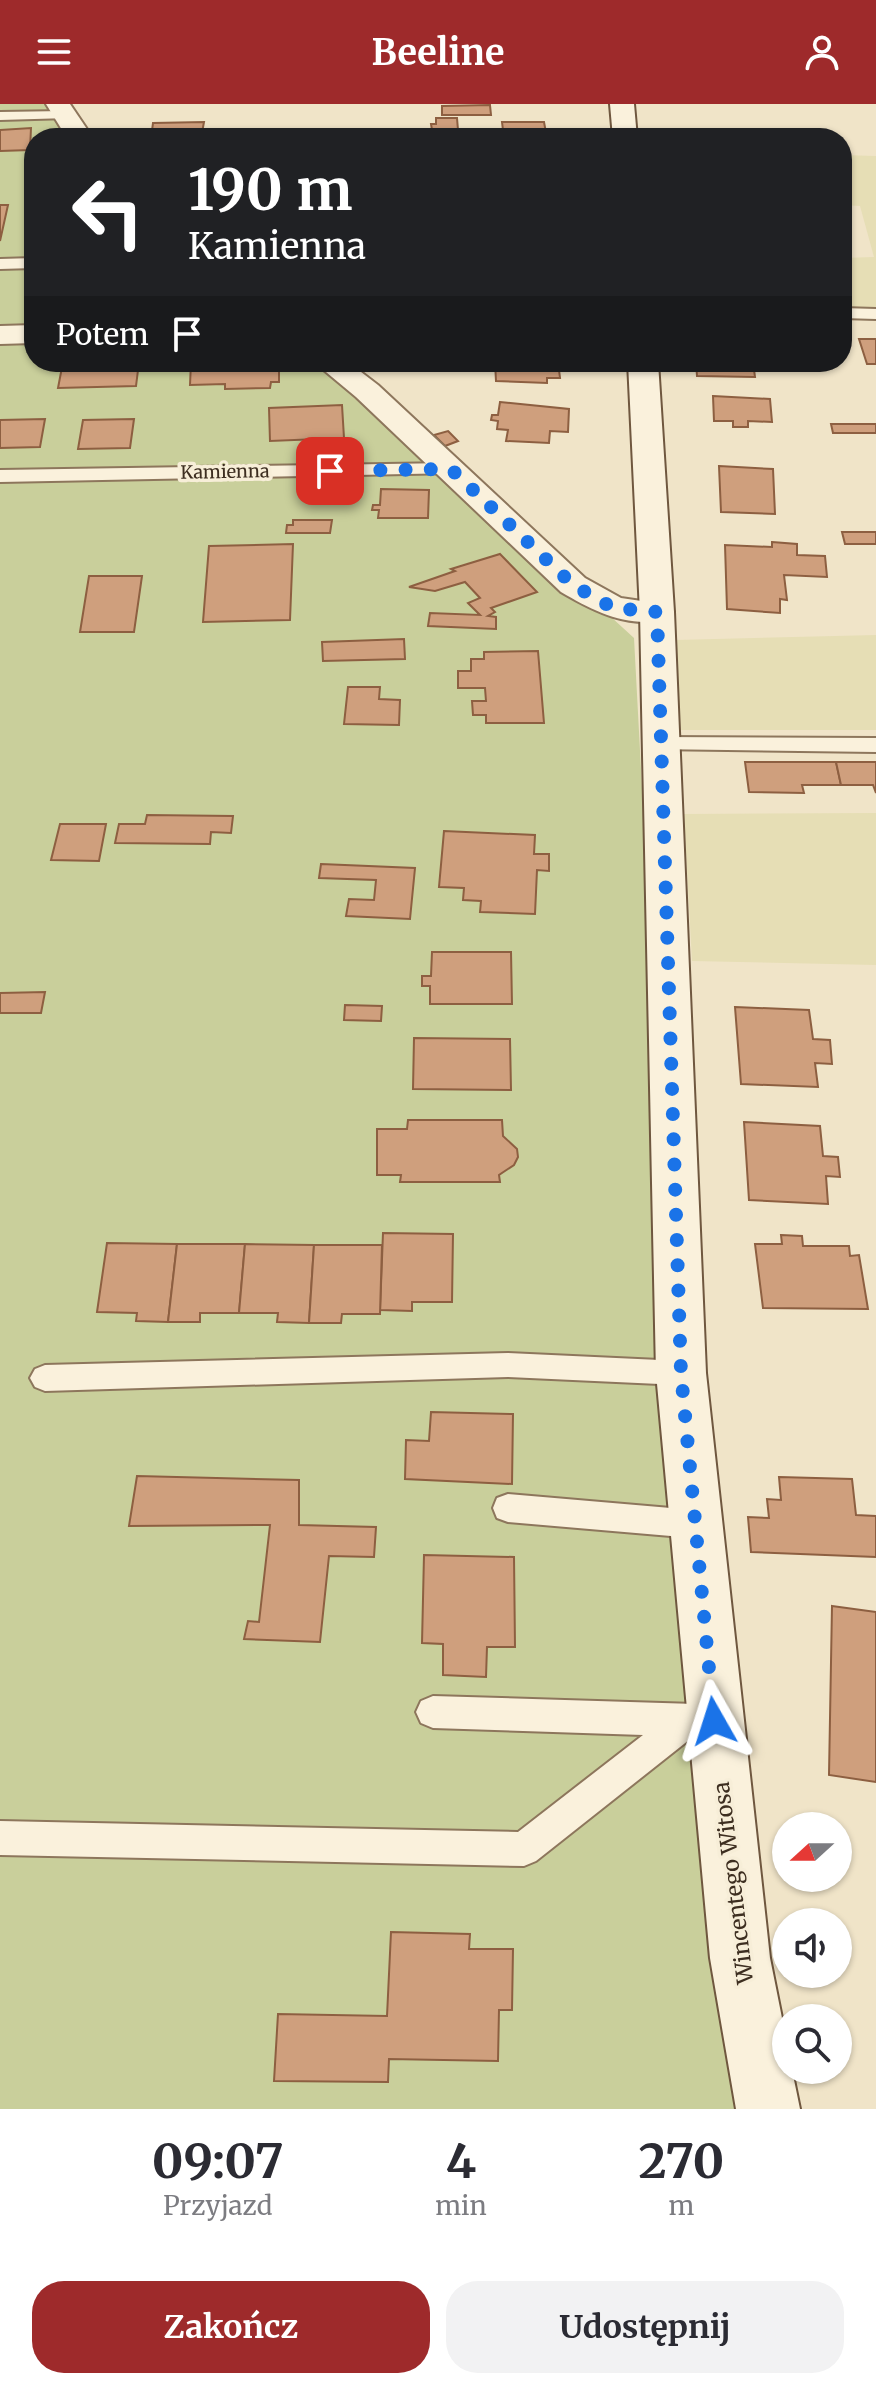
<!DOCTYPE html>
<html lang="pl">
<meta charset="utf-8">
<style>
:root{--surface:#fff;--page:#f2f2f3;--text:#2b2b33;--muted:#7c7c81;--accent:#9e2a2b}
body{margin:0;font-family:Merriweather,serif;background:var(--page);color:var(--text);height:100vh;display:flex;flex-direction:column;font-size:30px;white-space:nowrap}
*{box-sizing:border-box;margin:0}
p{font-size:26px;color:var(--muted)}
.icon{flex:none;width:44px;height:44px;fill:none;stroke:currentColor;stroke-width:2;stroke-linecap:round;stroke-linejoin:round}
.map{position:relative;height:2005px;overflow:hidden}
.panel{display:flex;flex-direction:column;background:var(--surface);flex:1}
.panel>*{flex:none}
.guide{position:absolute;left:24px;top:24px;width:828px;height:244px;border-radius:32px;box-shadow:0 2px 6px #0004;background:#202124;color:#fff;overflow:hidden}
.needle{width:52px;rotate:249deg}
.controls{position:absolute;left:772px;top:1708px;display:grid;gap:16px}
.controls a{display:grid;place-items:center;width:80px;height:80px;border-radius:50%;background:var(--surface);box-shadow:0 2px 6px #0004;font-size:40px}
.pin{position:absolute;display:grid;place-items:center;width:68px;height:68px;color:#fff;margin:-34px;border-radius:16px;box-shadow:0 4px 12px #0006}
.me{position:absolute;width:88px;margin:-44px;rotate:354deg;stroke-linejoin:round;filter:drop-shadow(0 0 6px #0008)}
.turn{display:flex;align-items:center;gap:28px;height:168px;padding:0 32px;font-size:36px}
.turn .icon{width:104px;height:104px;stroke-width:2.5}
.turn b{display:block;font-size:56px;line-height:68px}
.then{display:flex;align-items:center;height:76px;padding:0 32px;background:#0003;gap:16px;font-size:30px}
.eta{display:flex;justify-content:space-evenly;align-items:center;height:136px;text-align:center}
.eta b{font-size:48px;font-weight:700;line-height:56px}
.button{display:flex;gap:16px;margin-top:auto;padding:16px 32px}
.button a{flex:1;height:92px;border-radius:32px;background:var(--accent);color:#fff;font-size:32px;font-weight:700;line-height:92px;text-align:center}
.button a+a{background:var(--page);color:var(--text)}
header{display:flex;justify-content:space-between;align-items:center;height:104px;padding:0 32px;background:var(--accent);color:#fff;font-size:36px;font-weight:700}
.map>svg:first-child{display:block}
.farmland{fill:#e6deb5}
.green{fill:#c9cf9b}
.building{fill:#cf9f7d;stroke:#8d5f41;stroke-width:2}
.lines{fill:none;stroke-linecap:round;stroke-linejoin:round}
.lane-casing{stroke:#8d765c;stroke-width:4}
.street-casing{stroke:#8d765c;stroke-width:4}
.secondary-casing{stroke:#6f573f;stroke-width:4}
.lane{fill:#faf1dc;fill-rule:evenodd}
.street{fill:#faf1dc;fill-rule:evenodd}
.secondary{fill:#faf1dc;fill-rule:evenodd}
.route{stroke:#1a73e8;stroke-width:14;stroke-dasharray:0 25.2}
.labels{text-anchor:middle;stroke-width:7;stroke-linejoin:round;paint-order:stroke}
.far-street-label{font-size:18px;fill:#3d2e20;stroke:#f7eed8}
.street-label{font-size:22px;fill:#3d2e20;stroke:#f7eed8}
</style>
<header><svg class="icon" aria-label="menu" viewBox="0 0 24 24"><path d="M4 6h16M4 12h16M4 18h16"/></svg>Beeline<svg class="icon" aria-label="person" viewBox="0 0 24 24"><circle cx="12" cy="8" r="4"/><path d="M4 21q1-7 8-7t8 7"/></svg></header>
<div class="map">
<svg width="876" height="2005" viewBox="0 0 876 2005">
<rect width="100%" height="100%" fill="#f0e4c8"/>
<!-- farmland -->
<g class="farmland">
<path d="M842,51L876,52V203H842V154L874,153L860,102L842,101Z"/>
<path d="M876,531V626H680L675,536Z"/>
<path d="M876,709V861L692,857L684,710Z"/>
</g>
<!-- green -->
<path class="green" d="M0,0H67L87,34H34V258H332L634,534L652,871L757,2005H0Z"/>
<!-- building -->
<g class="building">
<path d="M490,1L491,11H442V2Z"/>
<path d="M436,14H457L458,26H432L431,20H436Z"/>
<path d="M204,18L201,34H151L153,19Z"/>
<path d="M502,18H544L547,34H504Z"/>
<path d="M31,24L30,46L0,47V26Z"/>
<path d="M0,101H8L0,137Z"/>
<path d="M859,235H876V260H867Z"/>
<path d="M63,258H139L136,282L58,284Z"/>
<path d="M191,258H279V278H271L270,284L225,285V280L190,281Z"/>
<path d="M495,258H558L560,274H547V279L496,277Z"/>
<path d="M696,258H753L755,273L697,272Z"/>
<path d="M713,292L770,295L772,318L748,317V323H733V317H714Z"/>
<path d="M500,298L569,305L568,328L550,327L549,339L506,337L508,326L497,325L498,317L491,316L492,311H498Z"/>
<path d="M342,301L344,334L270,337L269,304Z"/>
<path d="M45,315L40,343L0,344V316Z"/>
<path d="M134,315L130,344L78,345L83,316Z"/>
<path d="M831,320H876V329H833Z"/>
<path d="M448,327L458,337L445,342L434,331Z"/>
<path d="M719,362L773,365L775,410L721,408Z"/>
<path d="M381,385L429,386L428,414H378L379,406H372L373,401H380Z"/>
<path d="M293,416H332L330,429H286L287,421H293Z"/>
<path d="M842,428H876V440H845Z"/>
<path d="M772,438L797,440V451L825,452L827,473L784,471L787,496L780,495V509L727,505L725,441L772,443Z"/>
<path d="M293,440L290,516L203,518L209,442Z"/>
<path d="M500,450L537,488L491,504L495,508L488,512L496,513V525L428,522L430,509L480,511L468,499L480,494L465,478L435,487L409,483L455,467L451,465Z"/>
<path d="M89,472H142L134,528H80Z"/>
<path d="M404,535L405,555L323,557L322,538Z"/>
<path d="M538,547L544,619H486V611H473L472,597H486L485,584H458V567H471V555H484V548Z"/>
<path d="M348,583H380L379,595L400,596L399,621L344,620Z"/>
<path d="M745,658H836L841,681H802L804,689L749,688Z"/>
<path d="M836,658H876V689L873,681H841Z"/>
<path d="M147,711L233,712L231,729L211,728L210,740L115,739L119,720H145Z"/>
<path d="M60,720H106L99,757L51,756Z"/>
<path d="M444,727L535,731L534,750H549V767L537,766L535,810L480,808L481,797L463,796L464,784L439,783Z"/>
<path d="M321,760L415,764L410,815L346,812L349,795L374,796L376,776L319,774Z"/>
<path d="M432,848H511L512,900H430V882H422V872H431Z"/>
<path d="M45,888L41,909H0V889Z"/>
<path d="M345,901L382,902L381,917L344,916Z"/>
<path d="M735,903L809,906L813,935L830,936L832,960L815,959L818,983L741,980Z"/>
<path d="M414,934L510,935L511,986L413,985Z"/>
<path d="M408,1016H502L503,1032L517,1045L518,1053L514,1061L499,1071L500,1078H400L401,1071H377V1025H407Z"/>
<path d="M744,1018L820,1022L823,1052L838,1053L840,1073L826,1072L828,1100L749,1096Z"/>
<path d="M383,1129L453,1130L452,1198H412V1207L380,1206Z"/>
<path d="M781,1131L802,1132L803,1142H849L850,1152L859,1151L868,1205L763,1204L755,1140H782Z"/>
<path d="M107,1139L177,1140L168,1218L136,1217L137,1209L97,1208Z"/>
<path d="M177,1140H245L239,1209H200V1218H168Z"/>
<path d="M245,1140L314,1141L309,1219L277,1218L278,1209H239Z"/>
<path d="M314,1141H382L380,1210H342L341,1219H309Z"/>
<path d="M431,1308L513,1310L512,1380L405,1375L406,1336L429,1337Z"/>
<path d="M137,1372L299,1376V1421L376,1423L374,1453L329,1452L320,1538L244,1535L248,1517L259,1518L270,1421L129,1422Z"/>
<path d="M779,1373L852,1375L856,1411L876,1412V1453L751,1448L748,1413L769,1414L767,1395L781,1396Z"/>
<path d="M424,1451L514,1453L515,1543H487L486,1573L443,1571V1540L422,1539Z"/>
<path d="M832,1502L876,1508V1678L829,1671Z"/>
<path d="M391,1828L470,1830L469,1845H513L512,1906H499L498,1957L389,1955L388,1978L274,1977L278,1910L387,1912Z"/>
</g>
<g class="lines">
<!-- lane casing -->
<g class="lane-casing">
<g id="lane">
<path d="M64,7L71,11L69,14L0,16V8Z"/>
<path d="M34,154V164L0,165V155Z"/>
<path d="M842,204L876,205V215L842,214Z"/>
<path d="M451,359L460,365L458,369L0,378V366Z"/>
<path d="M660,633L876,634V648L652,645L649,640L652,635Z"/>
<path d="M508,1249L681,1257L691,1260L696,1269L691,1278L681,1281L508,1273L45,1287L35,1283L30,1274L35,1265L45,1261Z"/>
<path d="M508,1390L694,1406L705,1410L709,1420L705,1430L694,1434L508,1418L497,1414L493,1404L497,1394Z"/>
<path d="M433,1592L695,1600L707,1605L712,1616L707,1627L694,1632L536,1757L524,1762L0,1751V1717L518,1728L643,1631L433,1624L421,1619L416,1608L421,1597Z"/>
</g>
</g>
<!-- street casing -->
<g class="street-casing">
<g id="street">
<path d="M46,0H70L93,34H67Z"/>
<path d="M34,221V239L0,240V222Z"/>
<path d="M314,258H348L378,281L585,474L621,494L669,501L674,508L669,515C629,525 595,508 561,488L356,293Z"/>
</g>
</g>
<!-- secondary casing -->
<g class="secondary-casing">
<g id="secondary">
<path d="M610,0H634L637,34H613Z"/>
<path d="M628,258H658L674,508L706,1269L770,1854L786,1934V1966H792L800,2005H736L710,1854L656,1269L640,508Z"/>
</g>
</g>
<!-- lane -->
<use href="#lane" class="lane"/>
<!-- street -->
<use href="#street" class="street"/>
<!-- secondary -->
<use href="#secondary" class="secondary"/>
</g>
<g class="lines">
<!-- route -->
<path class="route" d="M330,367L451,365L573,481L613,504L657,508L681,1269L714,1617"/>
</g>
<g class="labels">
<!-- far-street labels -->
<g class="far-street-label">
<text transform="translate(225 368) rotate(-1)" y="6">Kamienna</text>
</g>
<!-- street labels -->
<g class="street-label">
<text transform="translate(733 1779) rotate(-97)" y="8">Wincentego Witosa</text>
</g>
</g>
</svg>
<div class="controls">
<a><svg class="needle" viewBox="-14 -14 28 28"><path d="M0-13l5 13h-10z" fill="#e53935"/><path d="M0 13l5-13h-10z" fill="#7c7c81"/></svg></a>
<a><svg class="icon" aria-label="sound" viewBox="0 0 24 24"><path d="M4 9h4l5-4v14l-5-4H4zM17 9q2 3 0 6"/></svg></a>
<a><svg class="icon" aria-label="search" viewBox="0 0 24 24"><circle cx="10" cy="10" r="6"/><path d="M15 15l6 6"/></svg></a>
</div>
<div class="pin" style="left:330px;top:367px;background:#d93025"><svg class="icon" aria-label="arrive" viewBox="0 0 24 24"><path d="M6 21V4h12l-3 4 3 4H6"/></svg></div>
<svg class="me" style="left:714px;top:1617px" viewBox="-20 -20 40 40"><path d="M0-17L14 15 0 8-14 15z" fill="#1a73e8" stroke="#fff" stroke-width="4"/></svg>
<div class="guide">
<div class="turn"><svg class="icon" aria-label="left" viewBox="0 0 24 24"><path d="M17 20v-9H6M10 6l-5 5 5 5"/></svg><div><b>190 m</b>Kamienna</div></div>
<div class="then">Potem<svg class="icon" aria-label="arrive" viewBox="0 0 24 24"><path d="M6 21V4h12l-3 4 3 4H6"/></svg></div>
</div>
</div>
<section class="panel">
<div class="eta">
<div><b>09:07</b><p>Przyjazd</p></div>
<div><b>4</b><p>min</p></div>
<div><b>270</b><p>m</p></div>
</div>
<div class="button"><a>Zakończ</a><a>Udostępnij</a></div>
</section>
